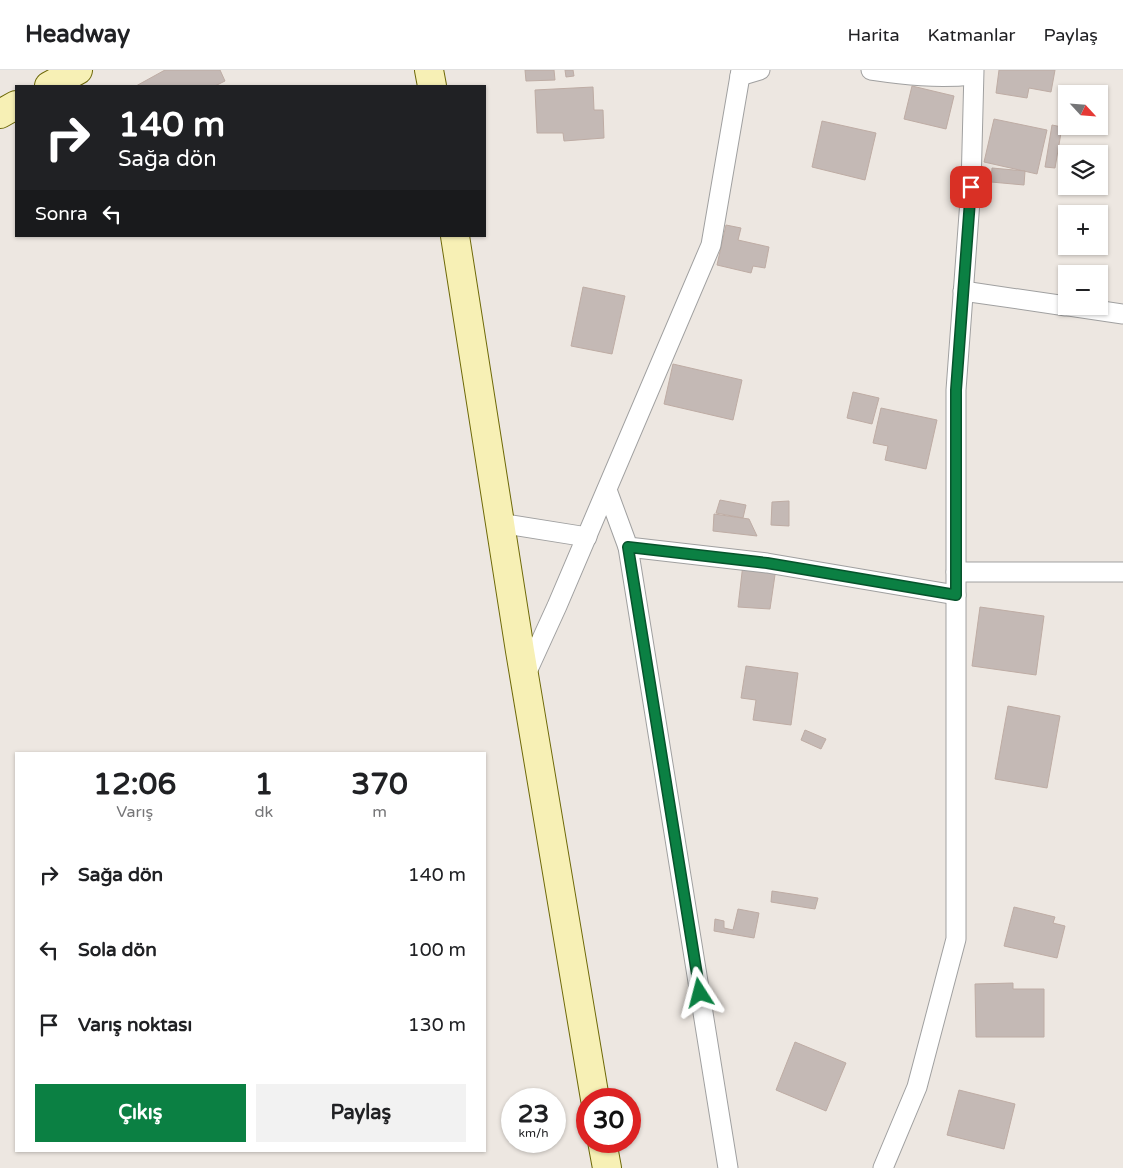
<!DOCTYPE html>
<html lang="tr">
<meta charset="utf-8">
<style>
:root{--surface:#fff;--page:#f2f2f2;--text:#202124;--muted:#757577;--line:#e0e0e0;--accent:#0b8043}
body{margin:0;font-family:"Varela Round",sans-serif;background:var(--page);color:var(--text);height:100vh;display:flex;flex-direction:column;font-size:19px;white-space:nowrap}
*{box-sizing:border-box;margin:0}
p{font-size:16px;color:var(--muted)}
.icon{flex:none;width:28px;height:28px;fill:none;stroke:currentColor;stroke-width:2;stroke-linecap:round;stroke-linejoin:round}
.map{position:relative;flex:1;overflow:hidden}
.side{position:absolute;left:15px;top:682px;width:471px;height:400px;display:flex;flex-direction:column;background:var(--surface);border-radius:0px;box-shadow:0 1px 4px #0004}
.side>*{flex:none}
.guide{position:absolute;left:15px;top:15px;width:471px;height:152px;border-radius:0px;box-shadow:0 1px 4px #0004;background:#202124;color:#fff;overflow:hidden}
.needle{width:32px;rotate:116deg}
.fabs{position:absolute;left:1058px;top:15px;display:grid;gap:10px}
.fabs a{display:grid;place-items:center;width:50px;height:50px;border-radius:0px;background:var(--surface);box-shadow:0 1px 4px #0004;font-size:25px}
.speed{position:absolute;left:501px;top:1018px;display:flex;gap:10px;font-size:25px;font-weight:700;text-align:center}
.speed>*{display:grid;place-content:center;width:65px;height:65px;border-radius:50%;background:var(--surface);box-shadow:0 1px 4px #0004;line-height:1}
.speed small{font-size:12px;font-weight:400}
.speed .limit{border:8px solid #d22;background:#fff;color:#111}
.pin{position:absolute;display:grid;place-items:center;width:42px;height:42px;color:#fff;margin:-21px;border-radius:10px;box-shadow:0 2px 8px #0006}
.me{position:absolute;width:55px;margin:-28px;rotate:351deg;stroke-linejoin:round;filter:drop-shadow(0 0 4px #0008)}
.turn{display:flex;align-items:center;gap:18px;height:105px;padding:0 20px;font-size:22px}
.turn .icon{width:65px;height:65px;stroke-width:2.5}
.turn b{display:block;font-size:35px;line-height:42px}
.then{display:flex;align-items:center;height:48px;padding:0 20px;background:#0003;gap:10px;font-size:19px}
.eta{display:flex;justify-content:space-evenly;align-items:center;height:85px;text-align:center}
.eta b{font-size:30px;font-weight:700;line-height:35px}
.button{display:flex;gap:10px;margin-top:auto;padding:10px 20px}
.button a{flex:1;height:58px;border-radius:0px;background:var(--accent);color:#fff;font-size:20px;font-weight:700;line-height:58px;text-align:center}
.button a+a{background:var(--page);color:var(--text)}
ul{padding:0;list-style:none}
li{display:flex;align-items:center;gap:15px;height:75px;padding:0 20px}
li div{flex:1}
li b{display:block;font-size:19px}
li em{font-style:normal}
header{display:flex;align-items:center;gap:30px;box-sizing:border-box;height:70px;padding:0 25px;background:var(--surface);border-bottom:1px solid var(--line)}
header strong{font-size:24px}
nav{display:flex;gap:28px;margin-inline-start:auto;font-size:18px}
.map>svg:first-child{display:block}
.building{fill:#c4b9b5;stroke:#beaca4}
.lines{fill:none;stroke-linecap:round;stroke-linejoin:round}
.street-casing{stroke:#a0a0a0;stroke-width:21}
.secondary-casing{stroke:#6e6908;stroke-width:30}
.street{stroke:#fff;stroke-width:19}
.secondary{stroke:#f7f0b5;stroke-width:28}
.route-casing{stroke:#07532c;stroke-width:12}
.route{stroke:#0b8043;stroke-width:9}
</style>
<header>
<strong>Headway</strong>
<nav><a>Harita</a><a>Katmanlar</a><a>Paylaş</a></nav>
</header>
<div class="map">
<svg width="1123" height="1098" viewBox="0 0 1123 1098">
<rect width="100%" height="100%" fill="#ede7e1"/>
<!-- building -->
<g class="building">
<path d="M165,0H220L225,11L215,16H136Z"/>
<path d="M525,0H554L555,10L526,11Z"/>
<path d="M565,0H573L574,6L566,7Z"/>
<path d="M999,0H1055L1051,22L1029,18L1027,28L996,23Z"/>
<path d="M912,16L954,26L946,59L904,49Z"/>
<path d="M593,17L594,40H603L604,68L564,71L563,63H537L535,20Z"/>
<path d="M994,49L1047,60L1037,104L984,92Z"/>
<path d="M822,51L876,63L865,110L812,97Z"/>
<path d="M1052,55L1062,57L1055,98L1045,97Z"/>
<path d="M992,98L1025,101L1024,115L991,112Z"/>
<path d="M726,155L741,158L738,170L769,177L765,198L753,196L751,203L717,195Z"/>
<path d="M583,217L625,226L612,284L571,276Z"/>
<path d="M673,294L742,310L733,350L664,334Z"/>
<path d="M853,322L879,328L872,354L847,348Z"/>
<path d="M881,338L937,350L926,399L885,390L888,376L873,373Z"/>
<path d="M720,430L746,435L743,448L716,443Z"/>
<path d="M789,431V456L771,455L772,432Z"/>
<path d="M714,444L749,449L757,466L713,461Z"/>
<path d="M743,494L776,498L770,539L738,537Z"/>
<path d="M980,537L1044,546L1036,605L972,596Z"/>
<path d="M746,596L798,603L791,655L753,650L756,630L741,628Z"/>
<path d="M1008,636L1060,646L1047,718L995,709Z"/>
<path d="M805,660L826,669L821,679L801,670Z"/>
<path d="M772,821L818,828L815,839L771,832Z"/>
<path d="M1014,837L1055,847L1053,853L1065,856L1057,888L1004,876Z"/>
<path d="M738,839L759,843L754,868L714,861L715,849L724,851V858L733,860Z"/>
<path d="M1013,913V919H1044V967H976L975,914Z"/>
<path d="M795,972L846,993L826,1041L776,1020Z"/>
<path d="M959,1020L1015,1034L1004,1079L947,1065Z"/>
</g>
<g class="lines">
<!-- street casing -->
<g class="street-casing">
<g id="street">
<path d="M871,0C905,5 938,9 972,5"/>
<path d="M740,6L760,0"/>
<path d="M963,221L1066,236"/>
<path d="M1069,236L1123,244"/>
<path d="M607,420L628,477L767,493L956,525"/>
<path d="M500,453L587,467"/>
<path d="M628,477L728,1098"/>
<path d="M956,502H1123"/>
<path d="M525,606L557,536L711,175L741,0"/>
<path d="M883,1098L917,1017L956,869V320L971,117L974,0"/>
</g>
</g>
<!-- secondary casing -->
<g class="secondary-casing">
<g id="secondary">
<path d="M429,0L432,16"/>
<path d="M49,16L78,0"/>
<path d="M0,44L16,35"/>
<path d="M455,166L520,581L595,1029"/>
<path d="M602,1071L607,1098"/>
</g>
</g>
<!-- street -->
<use href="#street" class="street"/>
<!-- secondary -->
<use href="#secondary" class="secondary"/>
</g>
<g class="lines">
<!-- route casing -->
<g class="route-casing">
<path id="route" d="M700,923L628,477L767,493L956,525V320L971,117"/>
</g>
<!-- route -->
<use href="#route" class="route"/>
</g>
</svg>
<div class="fabs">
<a><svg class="needle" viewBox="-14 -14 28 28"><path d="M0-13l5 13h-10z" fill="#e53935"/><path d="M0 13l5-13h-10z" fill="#757577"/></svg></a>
<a><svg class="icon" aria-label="layers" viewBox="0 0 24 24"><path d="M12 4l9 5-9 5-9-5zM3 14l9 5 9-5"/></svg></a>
<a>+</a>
<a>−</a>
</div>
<div class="speed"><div>23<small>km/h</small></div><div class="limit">30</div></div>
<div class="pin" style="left:971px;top:117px;background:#d93025"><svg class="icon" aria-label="arrive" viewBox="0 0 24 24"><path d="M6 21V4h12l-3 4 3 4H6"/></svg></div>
<svg class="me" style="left:700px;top:923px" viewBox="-20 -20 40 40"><path d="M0-17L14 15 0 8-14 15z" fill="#0b8043" stroke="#fff" stroke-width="4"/></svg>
<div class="guide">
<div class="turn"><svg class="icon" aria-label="right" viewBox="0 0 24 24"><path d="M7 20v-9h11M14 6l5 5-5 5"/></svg><div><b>140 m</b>Sağa dön</div></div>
<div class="then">Sonra<svg class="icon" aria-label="left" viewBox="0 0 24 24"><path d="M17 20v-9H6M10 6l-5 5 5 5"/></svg></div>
</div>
<section class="side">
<div class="eta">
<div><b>12:06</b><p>Varış</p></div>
<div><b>1</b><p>dk</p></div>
<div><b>370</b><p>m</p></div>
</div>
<ul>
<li><svg class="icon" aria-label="right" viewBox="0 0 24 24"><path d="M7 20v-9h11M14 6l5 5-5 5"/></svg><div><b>Sağa dön</b></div><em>140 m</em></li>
<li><svg class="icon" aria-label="left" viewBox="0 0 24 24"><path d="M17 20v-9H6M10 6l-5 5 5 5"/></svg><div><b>Sola dön</b></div><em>100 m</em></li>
<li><svg class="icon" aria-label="arrive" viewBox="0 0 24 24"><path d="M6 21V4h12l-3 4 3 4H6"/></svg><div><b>Varış noktası</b></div><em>130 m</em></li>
</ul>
<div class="button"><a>Çıkış</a><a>Paylaş</a></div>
</section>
</div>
